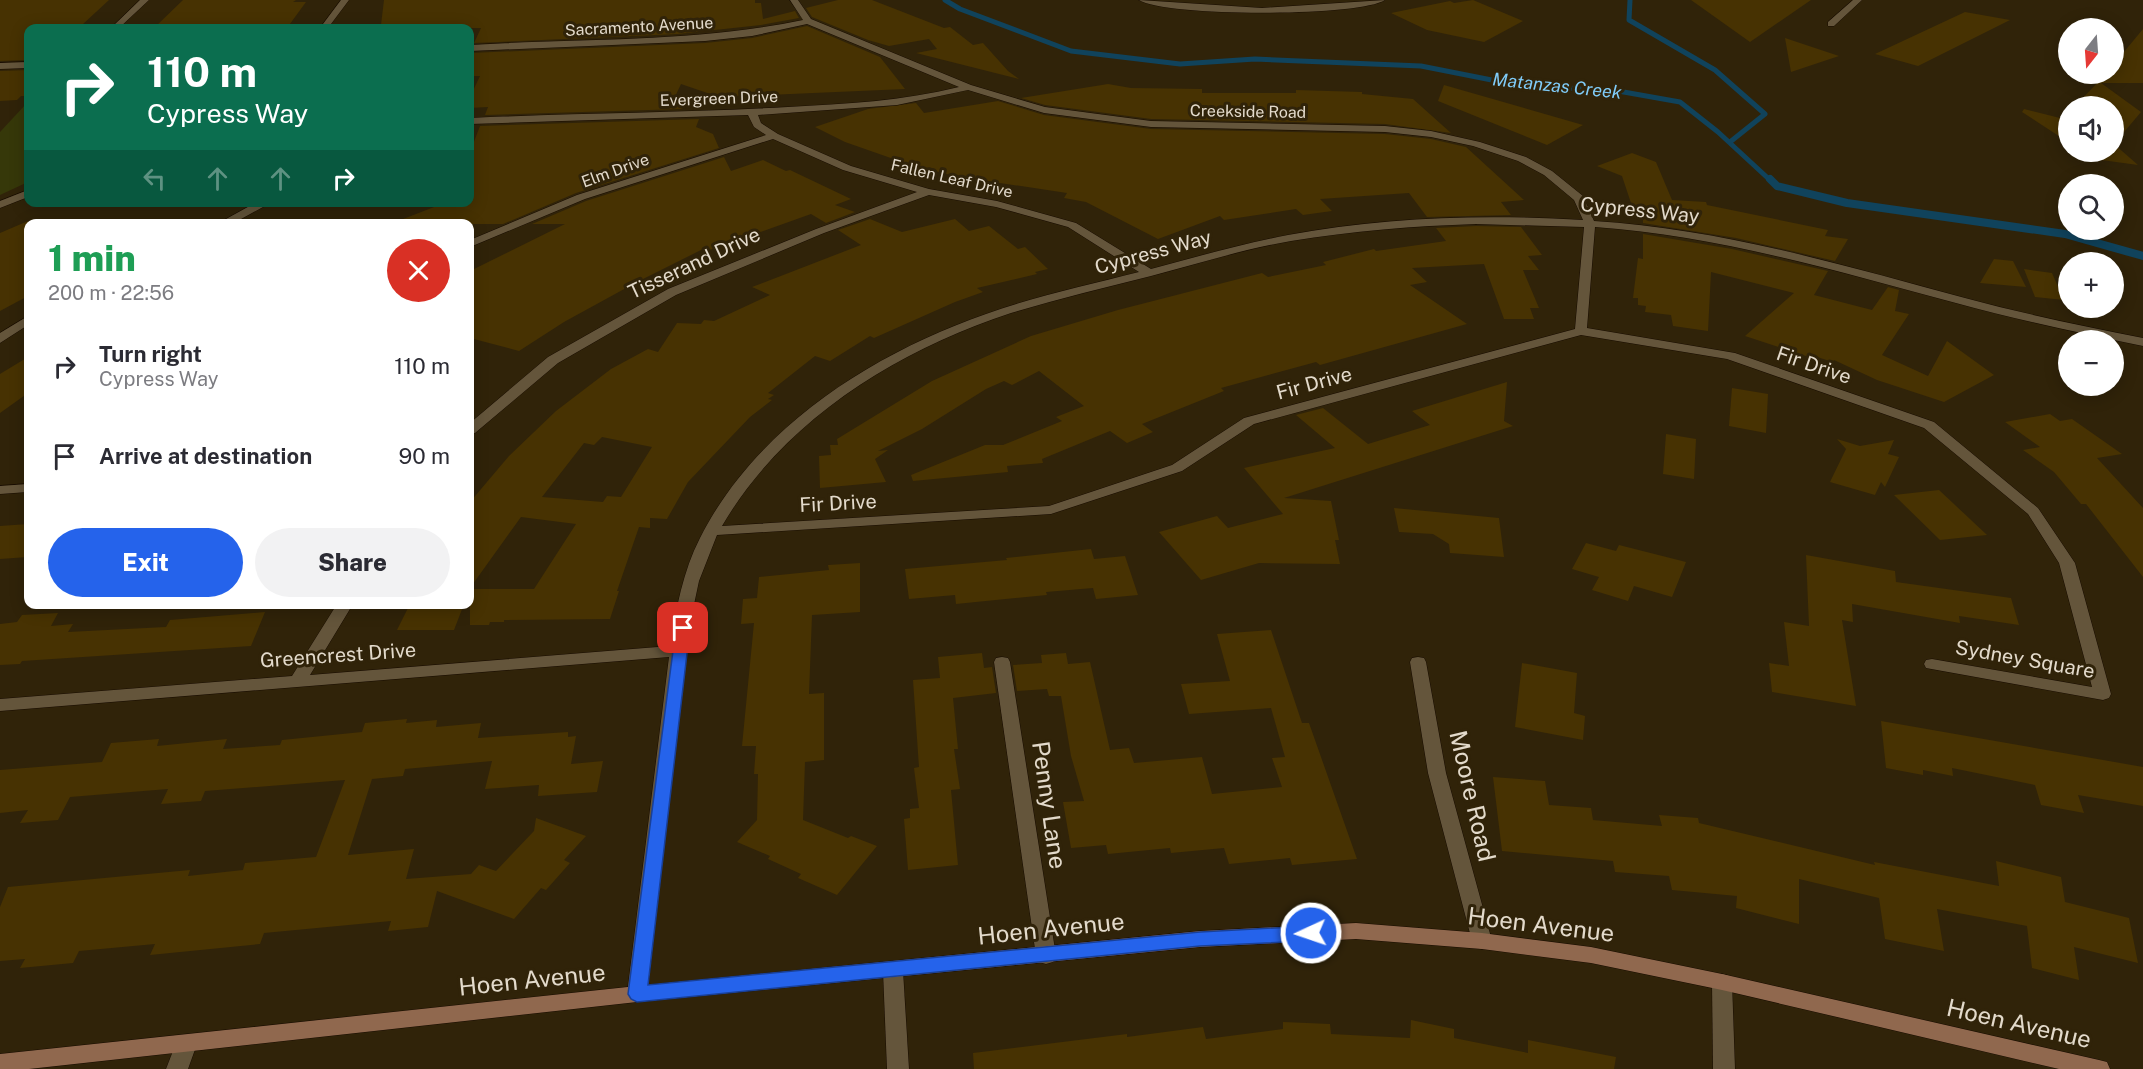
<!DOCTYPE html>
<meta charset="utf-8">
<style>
:root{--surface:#fff;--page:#f2f2f3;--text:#2b2b33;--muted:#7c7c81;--accent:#2563eb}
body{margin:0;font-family:"Public Sans",sans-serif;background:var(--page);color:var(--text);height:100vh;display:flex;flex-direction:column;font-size:22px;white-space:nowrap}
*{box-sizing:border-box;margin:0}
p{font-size:20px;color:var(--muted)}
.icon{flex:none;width:33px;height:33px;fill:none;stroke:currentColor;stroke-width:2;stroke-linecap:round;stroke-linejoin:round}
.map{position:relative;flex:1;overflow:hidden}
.details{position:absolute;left:24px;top:219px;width:450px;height:390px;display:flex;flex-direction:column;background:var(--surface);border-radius:12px;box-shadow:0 3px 15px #0003}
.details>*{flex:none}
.top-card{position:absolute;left:24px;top:24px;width:450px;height:183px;border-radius:12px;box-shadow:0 3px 15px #0003;background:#0b6e4f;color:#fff;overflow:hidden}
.needle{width:39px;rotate:197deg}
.controls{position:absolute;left:2058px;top:18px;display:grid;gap:12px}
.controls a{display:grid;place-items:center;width:66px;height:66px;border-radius:50%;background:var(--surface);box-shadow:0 3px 15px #0003;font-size:30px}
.pin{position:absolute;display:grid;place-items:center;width:51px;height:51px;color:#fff;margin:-26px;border-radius:12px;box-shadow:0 3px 9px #0006}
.me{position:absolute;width:66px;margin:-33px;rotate:267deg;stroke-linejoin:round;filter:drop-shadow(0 0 4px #0008)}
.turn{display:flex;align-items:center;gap:21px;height:126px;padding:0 24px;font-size:27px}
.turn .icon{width:78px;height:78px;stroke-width:2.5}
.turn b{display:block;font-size:42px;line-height:51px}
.lanes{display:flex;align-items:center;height:57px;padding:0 24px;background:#0003;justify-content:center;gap:30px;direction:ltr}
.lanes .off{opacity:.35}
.round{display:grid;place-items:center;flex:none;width:63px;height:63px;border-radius:32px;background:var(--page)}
.head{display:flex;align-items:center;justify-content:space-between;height:102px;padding:0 24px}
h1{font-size:36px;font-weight:800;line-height:45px;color:#1e9e55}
.primary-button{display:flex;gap:12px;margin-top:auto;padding:12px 24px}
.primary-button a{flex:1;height:69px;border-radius:36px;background:var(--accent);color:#fff;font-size:24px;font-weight:800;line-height:69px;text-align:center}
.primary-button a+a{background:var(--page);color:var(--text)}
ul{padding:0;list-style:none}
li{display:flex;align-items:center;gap:18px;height:90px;padding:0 24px}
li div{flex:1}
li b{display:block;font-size:22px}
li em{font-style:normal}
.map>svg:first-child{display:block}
.green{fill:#363809}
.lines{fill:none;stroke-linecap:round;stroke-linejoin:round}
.stream-far1{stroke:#10435c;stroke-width:5}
.stream{stroke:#10435c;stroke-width:8}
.building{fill:#473202;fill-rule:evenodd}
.street-casing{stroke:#180c00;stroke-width:1}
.secondary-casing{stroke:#180c00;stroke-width:1}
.street{fill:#64553b;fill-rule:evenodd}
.secondary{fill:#90684e;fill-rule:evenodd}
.route{fill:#2563eb;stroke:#184099;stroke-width:1.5}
.labels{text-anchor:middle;stroke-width:6;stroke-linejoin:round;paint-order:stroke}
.far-street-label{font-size:16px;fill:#e3dacb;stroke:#302309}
.far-water-label{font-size:18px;font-style:italic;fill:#80ccf8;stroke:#302309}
.street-label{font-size:20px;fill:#e3dacb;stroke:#302309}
.near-street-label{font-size:24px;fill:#e3dacb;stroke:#302309}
</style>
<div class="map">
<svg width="2143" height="1069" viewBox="0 0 2143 1069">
<rect width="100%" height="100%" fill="#302309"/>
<!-- green -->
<path class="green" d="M27,103L28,182L0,195V132Z"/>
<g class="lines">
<!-- stream-far1 -->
<g class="stream-far1">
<path d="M945,0L960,9L1071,51L1180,64L1255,59L1421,66L1517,85L1618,91L1680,102L1718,132L1771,181"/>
<path d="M1630,0L1629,20L1715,70L1765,114L1730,142"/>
</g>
<!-- stream -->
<path class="stream" d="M1770,179L1777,186L1847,203L2065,234L2143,256"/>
</g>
<!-- building -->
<g class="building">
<path d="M0,0H109L83,24L68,25L64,28H28V60L0,61Z"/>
<path d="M183,0H296L293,2H306L287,28H154Z"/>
<path d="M384,0H755V3H761L763,19L795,11L799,18L761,25L678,34L474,43L481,28H383L386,25H381Z"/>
<path d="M838,0H872L944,28L950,27L973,45L983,43L1008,71L1019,79L916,53L937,49L929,39L889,46L868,40L812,17L806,8Z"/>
<path d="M1473,0L1523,21L1484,42L1427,30L1391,13L1450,1L1454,3Z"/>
<path d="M1691,0H1811L1750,42Z"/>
<path d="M1965,12L2010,20L1918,66L1875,54Z"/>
<path d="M807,26L880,57L905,89L719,97L681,84L672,103L683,109L485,115L488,107L470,108V97L480,76H470V53L705,43L752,38Z"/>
<path d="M2143,29V83H2101L2141,112L2114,144V106H2075L2106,74H2114V64Z"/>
<path d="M1785,38L1839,56L1791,72Z"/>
<path d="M28,70V96H21L17,100L0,101V71Z"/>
<path d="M1108,84L1131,88L1202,89V93H1296V90L1362,92V94L1413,99L1451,133L1385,124L1151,119L1045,105L1021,98Z"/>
<path d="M1444,85L1583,125L1547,145L1438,101Z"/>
<path d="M998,101L1044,115L1151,129L1385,134L1431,139L1466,147L1524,200L1501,202L1511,215L1427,217L1409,193L1320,199L1332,211L1303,215L1296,209L1224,220L1220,216L1158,239L1086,202L1064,198L1067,193L954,176L905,163L845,142L815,127L868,109L916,103L924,113Z"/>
<path d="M2024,109L2068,120V142L2022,112Z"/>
<path d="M699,119L696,127L713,134L719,148L576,193L503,224H398V221L447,202H470V152L480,126Z"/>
<path d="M2114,144L2138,165L2094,159L2083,152H2114Z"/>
<path d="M1632,153L1656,162L1672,200L1706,202L1707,205L1828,230L1825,236L1848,239L1835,261L1736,238L1643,223V210L1633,209L1622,176L1597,166Z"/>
<path d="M724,157L731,171L763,160L786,171L790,170L851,199L835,205L855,212L826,223L811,214L707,251L703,249L637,282L564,322L519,351L470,338V271L565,224H532L586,201Z"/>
<path d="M870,219L902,232L955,219L969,231L989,226L1018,249L1025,247L1048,269L1035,272L1037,274L977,288L983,292L955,302L874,338L870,336L830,361L815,356L768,393L774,395L768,399L772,400L750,417L688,482L667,519L650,518V528L639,527L617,591H619L610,619L504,620V622H490L489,625H470V589H534L576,524L521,517L470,588V502L509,456L556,411L611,369L648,349L658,352L677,323L701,324L704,320L714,321L770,295L752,287L861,245L838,230ZM602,437L652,447L621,497L607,496L603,502L542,497L584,443L594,445Z"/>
<path d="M28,221V296L0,311V233Z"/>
<path d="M1476,226L1521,227L1542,255L1528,256L1539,270H1523L1539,308H1530L1534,319H1504L1484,264L1412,268L1427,282L1410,285L1467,324L1320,365L1316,362L1221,388L1224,391L1142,424L1153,432L1127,443L1110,431L1042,459L1043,463L1007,466L1008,472L913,481L911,475L985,445H1003L1062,421L1056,417L1084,406L1039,371L1012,385L1004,381L986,389L922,429L878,451L888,450L875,459L886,482L820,488L819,456L831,455L830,445H838L837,439L932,381L1031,336L1118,310L1262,273L1268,277L1326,265L1323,262L1374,249L1376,251L1446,241L1436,228Z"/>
<path d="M1643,234L1732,249L1828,271L1814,295L1872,310L1888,287L1899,290L1895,311L1909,314L1882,355L1928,376L1947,341L1994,375L1944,402L1877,380L1834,360L1833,362L1817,357L1815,359L1745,336L1794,293L1711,272L1708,331L1673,326L1671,315L1645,312L1646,306L1638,305V298H1633L1638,258L1643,259Z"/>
<path d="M1994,259L2013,261L2026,287L1980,283Z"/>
<path d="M2024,269L2052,273L2064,300L2035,297Z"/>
<path d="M28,357V393L0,413V374Z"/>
<path d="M1507,382L1504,421L1513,426L1284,498L1331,501L1339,540H1335L1340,564L1259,563L1201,580L1159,532L1217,516L1228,528L1283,514L1244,468L1335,448L1296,415L1323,408L1368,444L1430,425L1412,411Z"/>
<path d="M1732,388L1768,394L1766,433L1729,426Z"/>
<path d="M2050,414L2060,421L2072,419L2122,454L2097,458L2143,508V577L2086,504H2081L2054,472L2023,450L2040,447L2005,422Z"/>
<path d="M1666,434L1696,439L1694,479L1663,474Z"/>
<path d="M1837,439L1860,446L1894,440L1888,454L1899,457L1885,487L1881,482L1875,495L1830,482L1846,449Z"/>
<path d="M1939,490L1987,535L1940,540L1894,495Z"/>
<path d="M1394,508L1499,518L1504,557L1450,553L1449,544L1433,534L1399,532Z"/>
<path d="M28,524V557L0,559V526Z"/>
<path d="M1586,543L1616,551L1619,545L1686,562L1672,597L1634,586L1628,601L1592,590L1599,577L1572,569Z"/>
<path d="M1091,549L1094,559L1125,556L1138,595L1096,599L1093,588L1046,592L1047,595L956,604L955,595L909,599L905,569L1007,560L1006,558Z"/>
<path d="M1806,555L1895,571L1896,582L2011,598L2019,625L1959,616L1960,623L1852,604L1853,622L1842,620L1856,706L1772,692L1769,663L1789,666L1784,622L1809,626Z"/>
<path d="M860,563V612L812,615L809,694L824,693V760L805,762L803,820L848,838L851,836L877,846L837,895L798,878L801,874L768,859L770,856L737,842L757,820L758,774H754L756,746H742L754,623L741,624L743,599L757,598L759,577L829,570L828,565Z"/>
<path d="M410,604H464L454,630H397Z"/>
<path d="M265,612L251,646L22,661L20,664L0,665V624L17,622L22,615L58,613L51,626L73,624L68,632L166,627L170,620Z"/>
<path d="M1271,630L1302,723H1309L1357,859L1292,865L1290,858L1229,864L1224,848L1171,853L1170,848L1108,854L1106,845L1071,848L1063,802L1084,801L1071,756L1061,696H1049L1047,689L1017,691L1013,665L1042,663L1041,655L1066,653L1068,664L1090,662L1110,750L1129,748L1134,763L1202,757L1212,794L1282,787L1272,758L1285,757L1271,708L1189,714L1181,684L1230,681L1217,634Z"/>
<path d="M982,653L984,668L992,667L996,693L953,698L958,749H954L960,789L951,790L958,865L908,870L904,819L910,818V809L919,808L914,768L919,767L913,680L940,678L938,657Z"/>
<path d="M1522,663L1577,673L1574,713L1585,716L1583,740L1515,727Z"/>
<path d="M407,719L406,723L437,720L436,727L481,723L478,738L568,732V737L576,736L571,764L603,761L597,792L538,796L539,785L485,789L492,761L405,769L403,776L372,779L348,855L414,849L406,879L471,874L479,865L496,871L534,831L536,818L586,836L564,860L570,863L546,890L541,888L514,919L437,891L428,927L388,931L391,921L264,933L260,944L150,955L155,944L79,951L73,963L20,968L25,959L0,961V907L8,887L190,870L188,876L243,870L245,863L316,857L345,780L205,791L201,801L161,804L168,789L70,797L58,820L20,823L28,810L0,813V770L102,762L111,743L159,739L157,746L227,739L223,749L280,745L282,740L362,732L365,723Z"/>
<path d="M1881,721L2143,767V806L2078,795L2084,813L2041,805L2035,785L1952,768L1953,776L1923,770V775L1886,768Z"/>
<path d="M1493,777L1545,781L1549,805L1591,808L1593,820L1662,826L1659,815L1698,818L1699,823L1875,865L1874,862L1999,886L1996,861L2061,877L2065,902L2129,918L2138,963L2074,947L2079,980L2032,968L2027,926L1937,909L1944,951L1885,939L1879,898L1799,879V924L1736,908L1737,896L1672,890L1669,876L1615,872L1613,861L1502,851Z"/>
<path d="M1411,1020L1454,1029V1038L1528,1053V1040L1616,1057L1614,1069H974L973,1053L1127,1034V1037L1203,1027L1206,1039L1283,1029V1022L1330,1024L1331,1034L1410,1038Z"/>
</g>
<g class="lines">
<!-- street casing -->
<g class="street-casing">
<g id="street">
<path d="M140,0H149L119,28H111Z"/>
<path d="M341,0H349L328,28H320Z"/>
<path d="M790,0H798L811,19L971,85L1045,107L1151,121L1385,126L1431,131L1480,142L1526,157L1552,171L1583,196L1594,221C1722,229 1842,265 1965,298C2024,314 2083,326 2143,338V346C2080,333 2018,320 1956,303C1836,271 1720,236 1595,227L1587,328L1735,353L1934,422L2038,508L2075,563L2111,694L2109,698L2103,700L1926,668L1924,664L1926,660L1932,659L2092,687L2059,563L2028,514L1924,428L1727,359L1581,335L1254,424L1182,471L1051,514L717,535L699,581L689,628L647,994L644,1000L637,1002L630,1000L627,994L669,657L0,711V699L292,676L337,604H353L310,675L670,646C676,609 683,571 700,538C756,427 872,354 986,314C1036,296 1088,285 1139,272L1068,227L996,207L929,195L824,233L676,295L558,363L475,433L470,434V423L548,357L668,289L816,229L917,192L843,170L773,139L585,199L470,247V240L577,195L766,135L754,127L748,115L470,124V118C575,113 682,113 788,107C845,104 903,101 959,87L807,24L752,36L705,41L470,51V45C581,38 693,43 803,20ZM968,90L1044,113L1151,127L1385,132L1431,137L1473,146L1518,161L1544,175L1574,200L1583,220C1485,214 1384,217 1288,235C1241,244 1196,257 1151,269L1076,223L997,201L929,189L851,166L778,134L761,123L758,115L897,105ZM1476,224L1584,227L1575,329L1244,418L1172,465L1049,506L722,526C784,420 896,351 1011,313C1057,299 1104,288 1151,276C1197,264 1244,249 1291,241C1352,231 1414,226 1476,224Z"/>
<path d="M1139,0L1262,8L1385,0C1359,17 1165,17 1139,0Z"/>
<path d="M1853,0H1862L1834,26H1828V22Z"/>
<path d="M28,62V68L0,69V63Z"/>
<path d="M28,190V197L0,208V201Z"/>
<path d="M257,202H272L232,224H217Z"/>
<path d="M28,316V325L0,343V333Z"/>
<path d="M28,484V492L0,494V486Z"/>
<path d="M1002,657L1008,658L1010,662L1056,956L1053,962L1046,964L1039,962L1036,956L994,662L996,658Z"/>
<path d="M1418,657L1424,658L1426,662L1446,773L1492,941L1489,947L1482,949L1475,947L1472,941L1428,773L1410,662L1412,658Z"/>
<path d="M893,963L900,965L903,971L909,1069H887L883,971L886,965Z"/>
<path d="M1722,974L1729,976L1732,982L1735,1069H1713L1712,982L1715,976Z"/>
<path d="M186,1035L194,1038L197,1044L188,1069H166L178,1038Z"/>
</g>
</g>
<!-- secondary casing -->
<g class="secondary-casing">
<path id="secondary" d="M1356,923L1482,933L1591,947L1722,974L2099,1060L2107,1062L2110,1069H2059L1722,990L1591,963L1482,949L1356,939L1200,947L637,1002L29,1069H0V1054L637,986L1200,931Z"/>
</g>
<!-- street -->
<use href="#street" class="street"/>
<!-- secondary -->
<use href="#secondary" class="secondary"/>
</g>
<!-- route -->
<path class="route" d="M683,623L690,628L648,985L1200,932L1311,926L1318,928L1321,933L1318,938L1311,941L1200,946L637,1002L631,999L628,994L676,628Z"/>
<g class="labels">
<!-- far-street labels -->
<g class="far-street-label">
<text transform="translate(639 26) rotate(-3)" y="6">Sacramento Avenue</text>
<text transform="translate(719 98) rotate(-2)" y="6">Evergreen Drive</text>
<text transform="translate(1248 111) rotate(1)" y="6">Creekside Road</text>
<text transform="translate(615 170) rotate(-20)" y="6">Elm Drive</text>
<text transform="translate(952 178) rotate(13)" y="6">Fallen Leaf Drive</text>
</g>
<!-- far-water labels -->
<g class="far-water-label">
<text transform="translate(1557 86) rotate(6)" y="6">Matanzas Creek</text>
</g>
<!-- street labels -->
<g class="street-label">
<text transform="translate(1640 210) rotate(6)" y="7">Cypress Way</text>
<text transform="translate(1153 252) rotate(-15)" y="7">Cypress Way</text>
<text transform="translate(694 263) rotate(-25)" y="7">Tisserand Drive</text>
<text transform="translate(1814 365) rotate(19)" y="7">Fir Drive</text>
<text transform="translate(1314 383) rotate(-15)" y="7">Fir Drive</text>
<text transform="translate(838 503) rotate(-3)" y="7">Fir Drive</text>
<text transform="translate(338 655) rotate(-4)" y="7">Greencrest Drive</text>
<text transform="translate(2025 659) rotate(10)" y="7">Sydney Square</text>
</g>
<!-- near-street labels -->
<g class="near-street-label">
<text transform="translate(1472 796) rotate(77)" y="8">Moore Road</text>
<text transform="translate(1049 805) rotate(82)" y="8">Penny Lane</text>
<text transform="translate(1541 925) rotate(7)" y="8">Hoen Avenue</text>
<text transform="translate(1051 929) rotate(-6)" y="8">Hoen Avenue</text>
<text transform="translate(532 980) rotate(-6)" y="8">Hoen Avenue</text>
<text transform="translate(2019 1024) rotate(13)" y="8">Hoen Avenue</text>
</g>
</g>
</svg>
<div class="controls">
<a><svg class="needle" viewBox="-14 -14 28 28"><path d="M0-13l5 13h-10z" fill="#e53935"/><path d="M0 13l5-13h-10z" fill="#7c7c81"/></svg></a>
<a><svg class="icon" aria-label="sound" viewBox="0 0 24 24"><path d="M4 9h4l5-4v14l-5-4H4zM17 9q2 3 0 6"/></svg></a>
<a><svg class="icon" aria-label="search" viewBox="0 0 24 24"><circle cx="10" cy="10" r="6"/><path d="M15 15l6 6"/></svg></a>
<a>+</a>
<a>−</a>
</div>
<div class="pin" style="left:683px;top:628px;background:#d93025"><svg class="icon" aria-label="arrive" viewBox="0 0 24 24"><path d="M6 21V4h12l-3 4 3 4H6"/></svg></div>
<svg class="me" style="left:1311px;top:933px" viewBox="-20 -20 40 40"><circle r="17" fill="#2563eb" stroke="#fff" stroke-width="3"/><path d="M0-11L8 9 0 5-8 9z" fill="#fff"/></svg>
<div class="top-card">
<div class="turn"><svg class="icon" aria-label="right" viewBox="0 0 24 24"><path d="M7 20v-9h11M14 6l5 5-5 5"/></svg><div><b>110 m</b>Cypress Way</div></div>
<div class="lanes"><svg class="icon off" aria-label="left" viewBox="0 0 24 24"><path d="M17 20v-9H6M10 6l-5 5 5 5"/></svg><svg class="icon off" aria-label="ahead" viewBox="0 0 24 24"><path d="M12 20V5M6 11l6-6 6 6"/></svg><svg class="icon off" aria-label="ahead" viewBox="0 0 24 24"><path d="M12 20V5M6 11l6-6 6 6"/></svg><svg class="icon" aria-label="right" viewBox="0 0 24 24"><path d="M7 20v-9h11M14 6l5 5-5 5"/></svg></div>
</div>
<section class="details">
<div class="head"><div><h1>1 min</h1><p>200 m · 22:56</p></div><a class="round" style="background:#d93025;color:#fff"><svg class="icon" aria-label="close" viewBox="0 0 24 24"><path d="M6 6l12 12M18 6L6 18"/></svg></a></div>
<ul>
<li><svg class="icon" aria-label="right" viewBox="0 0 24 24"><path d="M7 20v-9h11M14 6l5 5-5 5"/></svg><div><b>Turn right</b><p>Cypress Way</p></div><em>110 m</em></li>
<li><svg class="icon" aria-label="arrive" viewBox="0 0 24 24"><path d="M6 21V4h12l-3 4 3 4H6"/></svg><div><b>Arrive at destination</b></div><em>90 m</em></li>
</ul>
<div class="primary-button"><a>Exit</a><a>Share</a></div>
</section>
</div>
